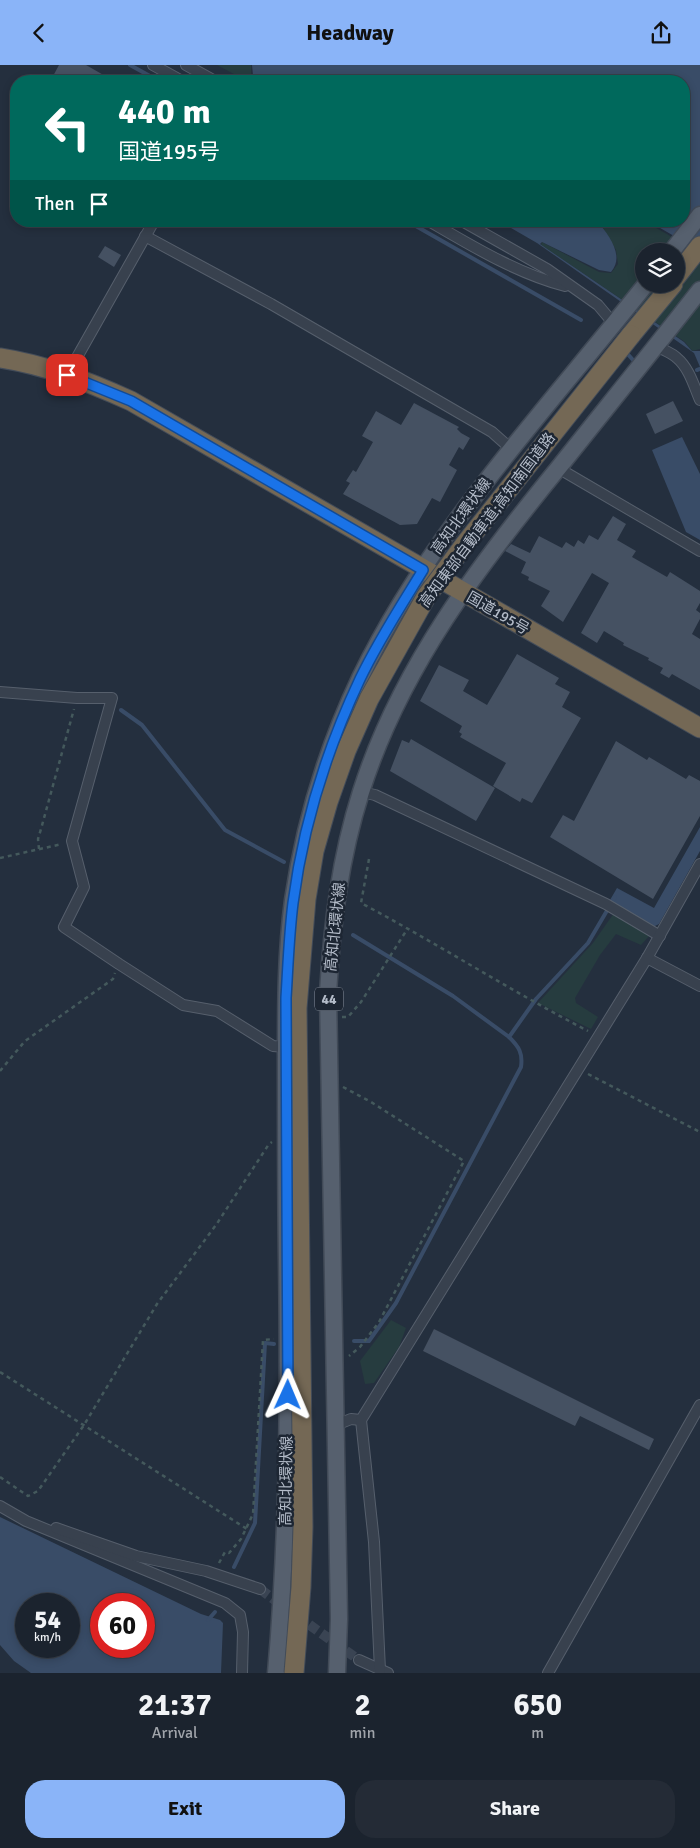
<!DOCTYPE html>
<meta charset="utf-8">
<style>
:root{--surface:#1b232e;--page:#242b36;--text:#f1f3f6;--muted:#a0a4aa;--line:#39404a;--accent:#8ab4f8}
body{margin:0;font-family:Signika,"Noto Sans JP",sans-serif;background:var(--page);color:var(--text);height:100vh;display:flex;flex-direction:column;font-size:19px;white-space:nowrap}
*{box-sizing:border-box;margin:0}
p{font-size:16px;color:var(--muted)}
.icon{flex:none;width:28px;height:28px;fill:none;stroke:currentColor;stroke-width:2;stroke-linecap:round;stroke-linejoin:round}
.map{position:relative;height:1608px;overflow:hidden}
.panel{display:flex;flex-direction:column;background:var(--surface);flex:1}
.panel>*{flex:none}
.guide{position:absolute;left:10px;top:10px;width:680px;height:152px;border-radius:20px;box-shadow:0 2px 8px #0003,0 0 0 1px var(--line);background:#00695c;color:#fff;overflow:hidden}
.buttons{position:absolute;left:635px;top:178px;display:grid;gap:10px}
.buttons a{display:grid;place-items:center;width:50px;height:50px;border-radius:50%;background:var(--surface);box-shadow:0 2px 8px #0003,0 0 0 1px var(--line);font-size:25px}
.speed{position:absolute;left:15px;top:1528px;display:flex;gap:10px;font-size:25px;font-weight:700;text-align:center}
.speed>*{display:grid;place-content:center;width:65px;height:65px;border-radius:50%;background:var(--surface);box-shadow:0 2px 8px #0003,0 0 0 1px var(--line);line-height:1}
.speed small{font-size:12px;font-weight:400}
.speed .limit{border:8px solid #d22;background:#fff;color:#111}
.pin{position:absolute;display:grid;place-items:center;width:42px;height:42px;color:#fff;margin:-21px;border-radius:10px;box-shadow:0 2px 8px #0006}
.me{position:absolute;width:55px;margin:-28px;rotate:1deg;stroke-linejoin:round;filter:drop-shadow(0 0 4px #0008)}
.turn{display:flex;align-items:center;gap:18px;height:105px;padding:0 25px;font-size:22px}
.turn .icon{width:65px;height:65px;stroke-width:2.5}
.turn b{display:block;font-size:35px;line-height:42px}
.then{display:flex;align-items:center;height:48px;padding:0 25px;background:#0003;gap:10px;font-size:19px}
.eta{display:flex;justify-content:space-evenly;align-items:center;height:85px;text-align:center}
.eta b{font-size:30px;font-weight:700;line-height:35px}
.primary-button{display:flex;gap:10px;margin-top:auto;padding:10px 25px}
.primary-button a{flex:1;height:58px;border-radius:20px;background:var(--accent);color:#111;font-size:20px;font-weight:700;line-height:58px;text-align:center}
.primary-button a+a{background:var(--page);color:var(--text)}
header{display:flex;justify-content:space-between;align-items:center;height:65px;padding:0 25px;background:var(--accent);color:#111;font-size:22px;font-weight:700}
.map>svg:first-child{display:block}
.green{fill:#263c3f;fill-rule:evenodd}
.water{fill:#394c67;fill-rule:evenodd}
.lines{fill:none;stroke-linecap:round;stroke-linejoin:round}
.stream{stroke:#394c67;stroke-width:4}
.building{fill:#455162}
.street-tunnel{stroke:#3a4453;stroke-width:10;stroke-dasharray:10 5;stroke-linecap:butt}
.street-casing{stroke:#565f6c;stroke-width:12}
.primary-casing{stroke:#414a57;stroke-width:19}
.highway-casing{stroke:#434c59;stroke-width:21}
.path{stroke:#44595c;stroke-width:2.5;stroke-dasharray:4 4;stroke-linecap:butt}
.street{stroke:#38414e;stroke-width:10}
.primary{stroke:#56606e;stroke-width:16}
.highway{stroke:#746855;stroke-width:19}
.highway-bridge-casing{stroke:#434c59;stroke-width:21;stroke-linecap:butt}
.highway-bridge{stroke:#746855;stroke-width:19}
.route-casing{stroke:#114b97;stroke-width:12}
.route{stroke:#1a73e8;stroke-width:9}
.labels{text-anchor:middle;stroke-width:5;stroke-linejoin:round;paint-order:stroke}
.shield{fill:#1d2633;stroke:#878f9c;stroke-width:1}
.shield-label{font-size:14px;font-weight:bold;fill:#b4bcc9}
.street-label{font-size:15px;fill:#b4bcc9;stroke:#1d2633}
</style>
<header><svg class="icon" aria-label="back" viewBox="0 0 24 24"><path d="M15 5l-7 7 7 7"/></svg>Headway<svg class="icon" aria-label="share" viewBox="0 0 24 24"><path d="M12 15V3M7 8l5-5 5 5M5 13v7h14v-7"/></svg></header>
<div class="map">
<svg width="700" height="1608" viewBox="0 0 700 1608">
<rect width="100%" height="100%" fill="#242f3e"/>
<!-- green -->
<g class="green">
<path d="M217,0H251V10L257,16H247Z"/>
<path d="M599,156H644L700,188V284L692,286L685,277L541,180L542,177L599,207L611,208L618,199L616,185ZM644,186H676V219H644Z"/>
<path d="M614,848L650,870L641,880L616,869L600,890L575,933L576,938L598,952L591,964L538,938L593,878Z"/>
<path d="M391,1255L406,1263L399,1282L374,1318L365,1319L360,1296Z"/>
</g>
<!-- water -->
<g class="water">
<path d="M252,0H700V186L648,156H684V16H259L253,10Z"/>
<path d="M499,156H597C609,170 625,191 611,207L599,205L542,177L540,179L684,277L692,286H700V302L694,288L537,178Z"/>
<path d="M682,372L700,409V475L686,467L652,385Z"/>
<path d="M700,762V786L659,859L653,862L610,835L617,823L654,843Z"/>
<path d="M0,1452L201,1549L220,1555L223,1558L221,1608H31L14,1596L0,1580ZM26,1539H69V1581H26ZM101,1539H144V1581H101Z"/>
</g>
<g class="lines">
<!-- stream -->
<g class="stream">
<path d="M130,0L159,16"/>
<path d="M407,156L581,255"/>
<path d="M625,286L633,295"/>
<path d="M697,305L700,304"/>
<path d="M121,645L142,660L225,765L284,797"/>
<path d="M353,870L453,931L509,972"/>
<path d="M354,1276H369L396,1238L521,1002C523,988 519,982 509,972L536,934L588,878L615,832"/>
<path d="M234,1502L255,1458L265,1278L274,1279"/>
<path d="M208,1555L215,1547"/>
</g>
</g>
<!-- building -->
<g class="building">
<path d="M59,0H86L114,16H59L52,13Z"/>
<path d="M105,181L121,190L114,202L98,192Z"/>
<path d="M673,336L683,356L655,369L646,349Z"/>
<path d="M414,338L459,362L457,364L461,368L470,373L463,385L459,382L449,400L457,405L440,437L432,433L417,459L400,460L343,429L350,418L346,416L353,405L356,407L373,377L362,371L376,346L401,360Z"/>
<path d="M613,451L626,459L617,475L636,486L632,492L667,512L670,507L700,526V538L696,545L700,548V554L692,569L700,574V625L672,609L669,613L660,608L663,603L648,595L649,593L623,580L624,578L604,566L597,578L581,568L609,518L592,508L563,557L541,541L550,526L528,515L529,512L521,508L526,497L505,486L511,479L530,488L539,471L562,483L566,477L574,482L578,475L584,479L589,470L598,475Z"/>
<path d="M517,589L559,613L555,619L570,627L562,642L581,653L532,738L522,733L520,737L493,721L506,698L460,672L462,669L459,667L462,661L420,636L439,600L469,615L463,626L487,640Z"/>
<path d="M411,674L495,723L476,756L390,706L402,675L409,678Z"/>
<path d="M616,676L647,695L649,692L686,714L689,710L700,716V751L653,834L550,772L563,750L574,756Z"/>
<path d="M434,1264L654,1374L649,1385L580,1351L575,1361L423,1286Z"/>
</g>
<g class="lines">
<!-- street-tunnel -->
<g class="street-tunnel">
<path d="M260,1524L283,1541"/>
<path d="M297,1551L359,1595"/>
</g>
<!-- street casing -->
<g class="street-casing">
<g id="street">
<path d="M153,0L182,16"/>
<path d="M186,0L215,16"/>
<path d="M429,156C472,181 516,208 565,221"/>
<path d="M462,156L547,204L598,240L614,259"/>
<path d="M145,171L271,239L492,367L510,383"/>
<path d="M657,280C663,286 671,287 677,293C689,303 694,321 700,335"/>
<path d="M67,310L154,156"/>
<path d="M558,403L700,486"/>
<path d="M0,627L77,633H112L72,776L84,822L64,862L119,899L183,940L217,946L273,981L286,982"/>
<path d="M361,727L375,730L606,839L660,871"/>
<path d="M647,893L700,921"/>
<path d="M336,1360L351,1354L361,1355"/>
<path d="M0,1441L26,1456L225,1538L240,1550L243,1567L242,1608"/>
<path d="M56,1463L136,1491L206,1506L260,1524"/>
<path d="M359,1595L388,1608"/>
<path d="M380,1605L374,1477L361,1355L647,893L700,799"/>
<path d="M548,1608L700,1340"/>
</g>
</g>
<!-- primary casing -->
<g class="primary-casing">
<g id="primary">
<path d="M672,186L700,150"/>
<path d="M276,1608C288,1471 289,1333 287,1195C286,1128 286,1060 286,993C286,940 286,887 293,835C304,759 327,683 360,613C430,467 547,344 646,219"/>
<path d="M337,1608L339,1554L328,928C332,859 340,793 361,727C400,603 479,500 560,401C607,342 654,284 700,225"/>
</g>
</g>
<!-- highway casing -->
<g class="highway-casing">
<g id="highway">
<path d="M676,212L700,181"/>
<path d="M631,270L673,219"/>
<path d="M0,293C46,300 89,317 131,336L700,663"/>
</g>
</g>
<!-- path -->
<g class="path">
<path d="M39,784L38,774L41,764L74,644"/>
<path d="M0,793L62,779"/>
<path d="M369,794L361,838C438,879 511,926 588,966"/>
<path d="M342,952H348L361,937L408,863"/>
<path d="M0,1006L25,976L113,914L115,908"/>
<path d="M588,1009L700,1067"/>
<path d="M343,1022L371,1037L464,1096L379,1257L360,1282L349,1291"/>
<path d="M0,1307L247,1464"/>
<path d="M0,1412L28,1431L38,1426L84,1360L157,1239L216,1160L269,1079L272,1077"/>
<path d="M219,1498L225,1487L229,1488L241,1474L253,1449L263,1275L274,1274"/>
</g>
<!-- street -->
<use href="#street" class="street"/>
<!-- primary -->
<use href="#primary" class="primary"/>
<!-- highway -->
<use href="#highway" class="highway"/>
<!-- highway-bridge casing -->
<g class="highway-bridge-casing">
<path id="highway-bridge" d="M294,1608L301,1522L303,1462L297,943L306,834L314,786L328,737L346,686L369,634L426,532L465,479L631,270"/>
</g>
<!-- highway-bridge -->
<use href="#highway-bridge" class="highway-bridge"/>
</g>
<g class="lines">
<!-- route casing -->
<g class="route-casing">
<path id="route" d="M67,310L131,336L423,505C401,541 378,576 360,614C327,684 303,761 293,838C289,870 288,901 286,933L288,1330"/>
</g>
<!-- route -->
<use href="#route" class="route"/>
</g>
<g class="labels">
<!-- shield labels -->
<rect class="shield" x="315" y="922.5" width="28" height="23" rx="4"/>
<g class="shield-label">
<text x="329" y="939">44</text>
</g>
<!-- street labels -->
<g class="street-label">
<text transform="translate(461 451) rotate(-54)" y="5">高知北環状線</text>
<text transform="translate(487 455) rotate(-53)" y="5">高知東部自動車道;高知南国道路</text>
<text transform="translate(498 548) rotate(30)" y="5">国道195号</text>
<text transform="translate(335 862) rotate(-84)" y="5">高知北環状線</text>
<text transform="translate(286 1416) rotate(-89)" y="5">高知北環状線</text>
</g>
</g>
</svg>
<div class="buttons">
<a><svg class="icon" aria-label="layers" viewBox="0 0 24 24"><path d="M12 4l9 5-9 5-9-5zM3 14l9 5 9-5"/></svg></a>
</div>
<div class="speed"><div>54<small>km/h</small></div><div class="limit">60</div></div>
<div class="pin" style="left:67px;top:310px;background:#d93025"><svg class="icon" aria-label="arrive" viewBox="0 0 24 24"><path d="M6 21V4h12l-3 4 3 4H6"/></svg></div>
<svg class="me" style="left:288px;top:1330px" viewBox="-20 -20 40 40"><path d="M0-17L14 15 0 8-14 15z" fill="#1a73e8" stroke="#fff" stroke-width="4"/></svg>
<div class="guide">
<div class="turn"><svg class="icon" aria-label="left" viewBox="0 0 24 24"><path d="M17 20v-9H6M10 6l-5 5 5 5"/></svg><div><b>440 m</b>国道195号</div></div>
<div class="then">Then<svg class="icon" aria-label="arrive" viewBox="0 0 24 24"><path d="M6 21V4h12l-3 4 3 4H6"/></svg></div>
</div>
</div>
<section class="panel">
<div class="eta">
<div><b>21:37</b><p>Arrival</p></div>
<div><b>2</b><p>min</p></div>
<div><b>650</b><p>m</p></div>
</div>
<div class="primary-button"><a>Exit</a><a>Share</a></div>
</section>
